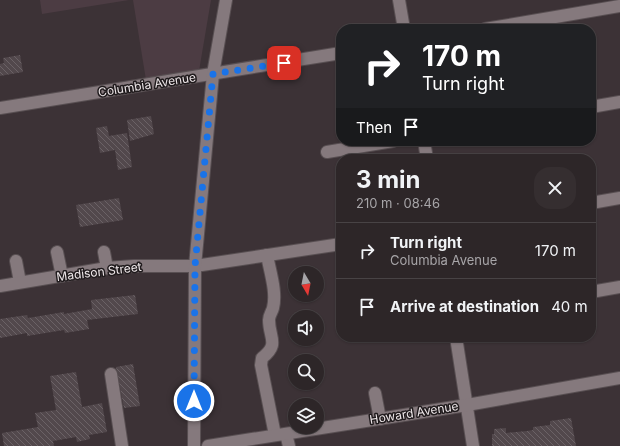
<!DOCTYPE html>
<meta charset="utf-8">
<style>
:root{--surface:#2d2628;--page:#352e30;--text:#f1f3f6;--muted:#a7a5a8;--line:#484345}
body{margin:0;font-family:Inter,sans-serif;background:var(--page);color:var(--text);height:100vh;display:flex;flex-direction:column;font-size:15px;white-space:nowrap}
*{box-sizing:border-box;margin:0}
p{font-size:13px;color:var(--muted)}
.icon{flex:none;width:22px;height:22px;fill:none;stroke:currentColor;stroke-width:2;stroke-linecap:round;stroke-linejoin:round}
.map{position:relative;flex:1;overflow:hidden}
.details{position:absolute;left:336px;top:154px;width:260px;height:188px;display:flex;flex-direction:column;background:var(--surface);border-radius:16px;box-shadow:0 1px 3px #0004,0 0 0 1px var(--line)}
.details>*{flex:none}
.banner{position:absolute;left:336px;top:24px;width:260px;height:122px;border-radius:16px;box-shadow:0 1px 3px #0004,0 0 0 1px var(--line);background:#202124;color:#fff;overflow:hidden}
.needle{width:26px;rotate:170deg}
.buttons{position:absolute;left:288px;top:266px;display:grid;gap:8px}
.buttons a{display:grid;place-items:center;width:36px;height:36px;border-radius:50%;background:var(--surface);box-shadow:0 1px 3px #0004,0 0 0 1px var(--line);font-size:20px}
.pin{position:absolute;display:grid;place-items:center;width:34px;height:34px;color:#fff;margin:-17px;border-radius:8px;box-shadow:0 2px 6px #0006}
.me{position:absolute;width:44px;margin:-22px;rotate:0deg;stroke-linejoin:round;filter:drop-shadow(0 0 3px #0008)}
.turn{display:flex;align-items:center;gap:14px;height:84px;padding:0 20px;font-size:18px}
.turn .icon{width:52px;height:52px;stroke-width:2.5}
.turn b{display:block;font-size:28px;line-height:34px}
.then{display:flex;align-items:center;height:38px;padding:0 20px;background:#0003;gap:8px;font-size:15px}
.round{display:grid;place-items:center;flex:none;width:42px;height:42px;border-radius:16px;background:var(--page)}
.overview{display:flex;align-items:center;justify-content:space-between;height:68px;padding:0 20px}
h1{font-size:24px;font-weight:700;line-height:30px}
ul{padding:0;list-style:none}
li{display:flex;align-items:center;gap:12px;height:56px;padding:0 20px;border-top:1px solid var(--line)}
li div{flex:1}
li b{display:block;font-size:15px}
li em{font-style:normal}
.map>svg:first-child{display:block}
.built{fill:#4c3c43}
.building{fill:url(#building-back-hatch)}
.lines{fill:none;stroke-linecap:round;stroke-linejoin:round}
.minor-casing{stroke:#584f52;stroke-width:14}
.minor{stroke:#85797d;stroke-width:12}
.route{stroke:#1a73e8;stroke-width:7;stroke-dasharray:0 12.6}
.labels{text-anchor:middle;stroke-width:3;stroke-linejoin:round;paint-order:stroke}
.street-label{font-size:12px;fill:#eee7e9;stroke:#201b1d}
</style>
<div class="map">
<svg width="620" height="446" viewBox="0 0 620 446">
<defs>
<pattern id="building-back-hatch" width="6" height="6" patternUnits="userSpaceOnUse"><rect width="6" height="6" fill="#52484c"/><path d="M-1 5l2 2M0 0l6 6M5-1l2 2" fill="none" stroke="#6b6266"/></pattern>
</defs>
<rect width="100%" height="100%" fill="#3c3236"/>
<!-- built -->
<g class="built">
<path d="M40,0H129L42,14Z"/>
<path d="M133,0H211L199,71L146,80Z"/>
</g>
<!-- building -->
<g class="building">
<path d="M20,55L23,72L0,76V64L4,63L3,58Z"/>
<path d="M151,116L154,134L130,141L127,120Z"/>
<path d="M107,126L109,136L127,133L132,167L118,170L115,150L100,153L96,128Z"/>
<path d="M119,198L123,220L80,227L76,205Z"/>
<path d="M135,295L138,314L87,320L89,329L65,333L64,330L27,336V333L0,338V319L27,315L28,318L64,312V314L92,309L91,300Z"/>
<path d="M133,364L140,406L124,408L116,367Z"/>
<path d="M76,372L82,407L102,403L107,432L89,435L90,439L77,442L76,437L53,441L54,446H4L2,433L38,427L35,413L56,410L50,376Z"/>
<path d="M571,418L576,446H492V434H494V429L506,428V433L527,431L533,430V427L550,425V421Z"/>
</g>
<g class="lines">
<!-- minor casing -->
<g class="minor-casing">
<g id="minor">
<path d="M399,0L404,29"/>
<path d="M485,29L620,6"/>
<path d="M591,107L620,102"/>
<path d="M0,108L341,53"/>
<path d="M424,141L427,159"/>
<path d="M327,152L393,141"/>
<path d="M591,203L620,198"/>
<path d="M57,252L62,276"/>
<path d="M104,252L107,268"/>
<path d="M267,255C270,272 277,292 273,308C272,312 269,315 269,320C269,338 280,344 262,358L261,365L275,435"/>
<path d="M16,261L20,282"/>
<path d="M0,286L107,268L134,266H195L341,244"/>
<path d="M591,292L620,287"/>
<path d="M456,337L473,446"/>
<path d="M111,374L122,446"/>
<path d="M375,393L380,419"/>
<path d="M286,434L289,446"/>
<path d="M194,446L195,266L213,74L226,0"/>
<path d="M208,446L467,405L620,378"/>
</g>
</g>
<!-- minor -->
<use href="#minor" class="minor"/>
</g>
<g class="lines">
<!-- route -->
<path class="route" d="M194,401L195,266L213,74L284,63"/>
</g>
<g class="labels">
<!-- street labels -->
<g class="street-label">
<text transform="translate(147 85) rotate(-9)" y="4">Columbia Avenue</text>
<text transform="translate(99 272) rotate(-7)" y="4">Madison Street</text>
<text transform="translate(414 413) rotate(-9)" y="4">Howard Avenue</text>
</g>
</g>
</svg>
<div class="buttons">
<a><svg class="needle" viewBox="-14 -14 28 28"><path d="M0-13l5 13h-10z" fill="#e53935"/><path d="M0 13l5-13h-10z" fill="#a7a5a8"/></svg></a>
<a><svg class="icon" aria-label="sound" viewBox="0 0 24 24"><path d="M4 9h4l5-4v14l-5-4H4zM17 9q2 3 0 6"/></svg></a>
<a><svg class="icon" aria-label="search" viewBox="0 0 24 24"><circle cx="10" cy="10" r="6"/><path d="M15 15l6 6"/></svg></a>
<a><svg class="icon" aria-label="layers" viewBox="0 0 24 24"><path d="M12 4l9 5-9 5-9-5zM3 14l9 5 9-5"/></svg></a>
</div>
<div class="pin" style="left:284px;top:63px;background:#d93025"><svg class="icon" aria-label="arrive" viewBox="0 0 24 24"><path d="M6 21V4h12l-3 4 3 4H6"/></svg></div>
<svg class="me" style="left:194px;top:401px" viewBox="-20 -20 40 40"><circle r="17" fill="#1a73e8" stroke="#fff" stroke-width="3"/><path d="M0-11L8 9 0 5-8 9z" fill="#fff"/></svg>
<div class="banner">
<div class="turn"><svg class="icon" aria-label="right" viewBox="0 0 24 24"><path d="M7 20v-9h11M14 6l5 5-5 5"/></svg><div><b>170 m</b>Turn right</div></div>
<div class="then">Then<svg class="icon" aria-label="arrive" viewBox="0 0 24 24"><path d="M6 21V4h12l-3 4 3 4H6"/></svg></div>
</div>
<section class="details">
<div class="overview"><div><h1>3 min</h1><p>210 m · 08:46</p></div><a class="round"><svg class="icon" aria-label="close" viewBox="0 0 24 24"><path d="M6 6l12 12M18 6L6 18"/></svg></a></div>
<ul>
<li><svg class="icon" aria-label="right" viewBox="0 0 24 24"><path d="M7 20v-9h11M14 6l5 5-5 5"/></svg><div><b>Turn right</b><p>Columbia Avenue</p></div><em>170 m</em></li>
<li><svg class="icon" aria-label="arrive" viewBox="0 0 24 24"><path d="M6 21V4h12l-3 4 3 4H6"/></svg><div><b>Arrive at destination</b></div><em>40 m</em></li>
</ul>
</section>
</div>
